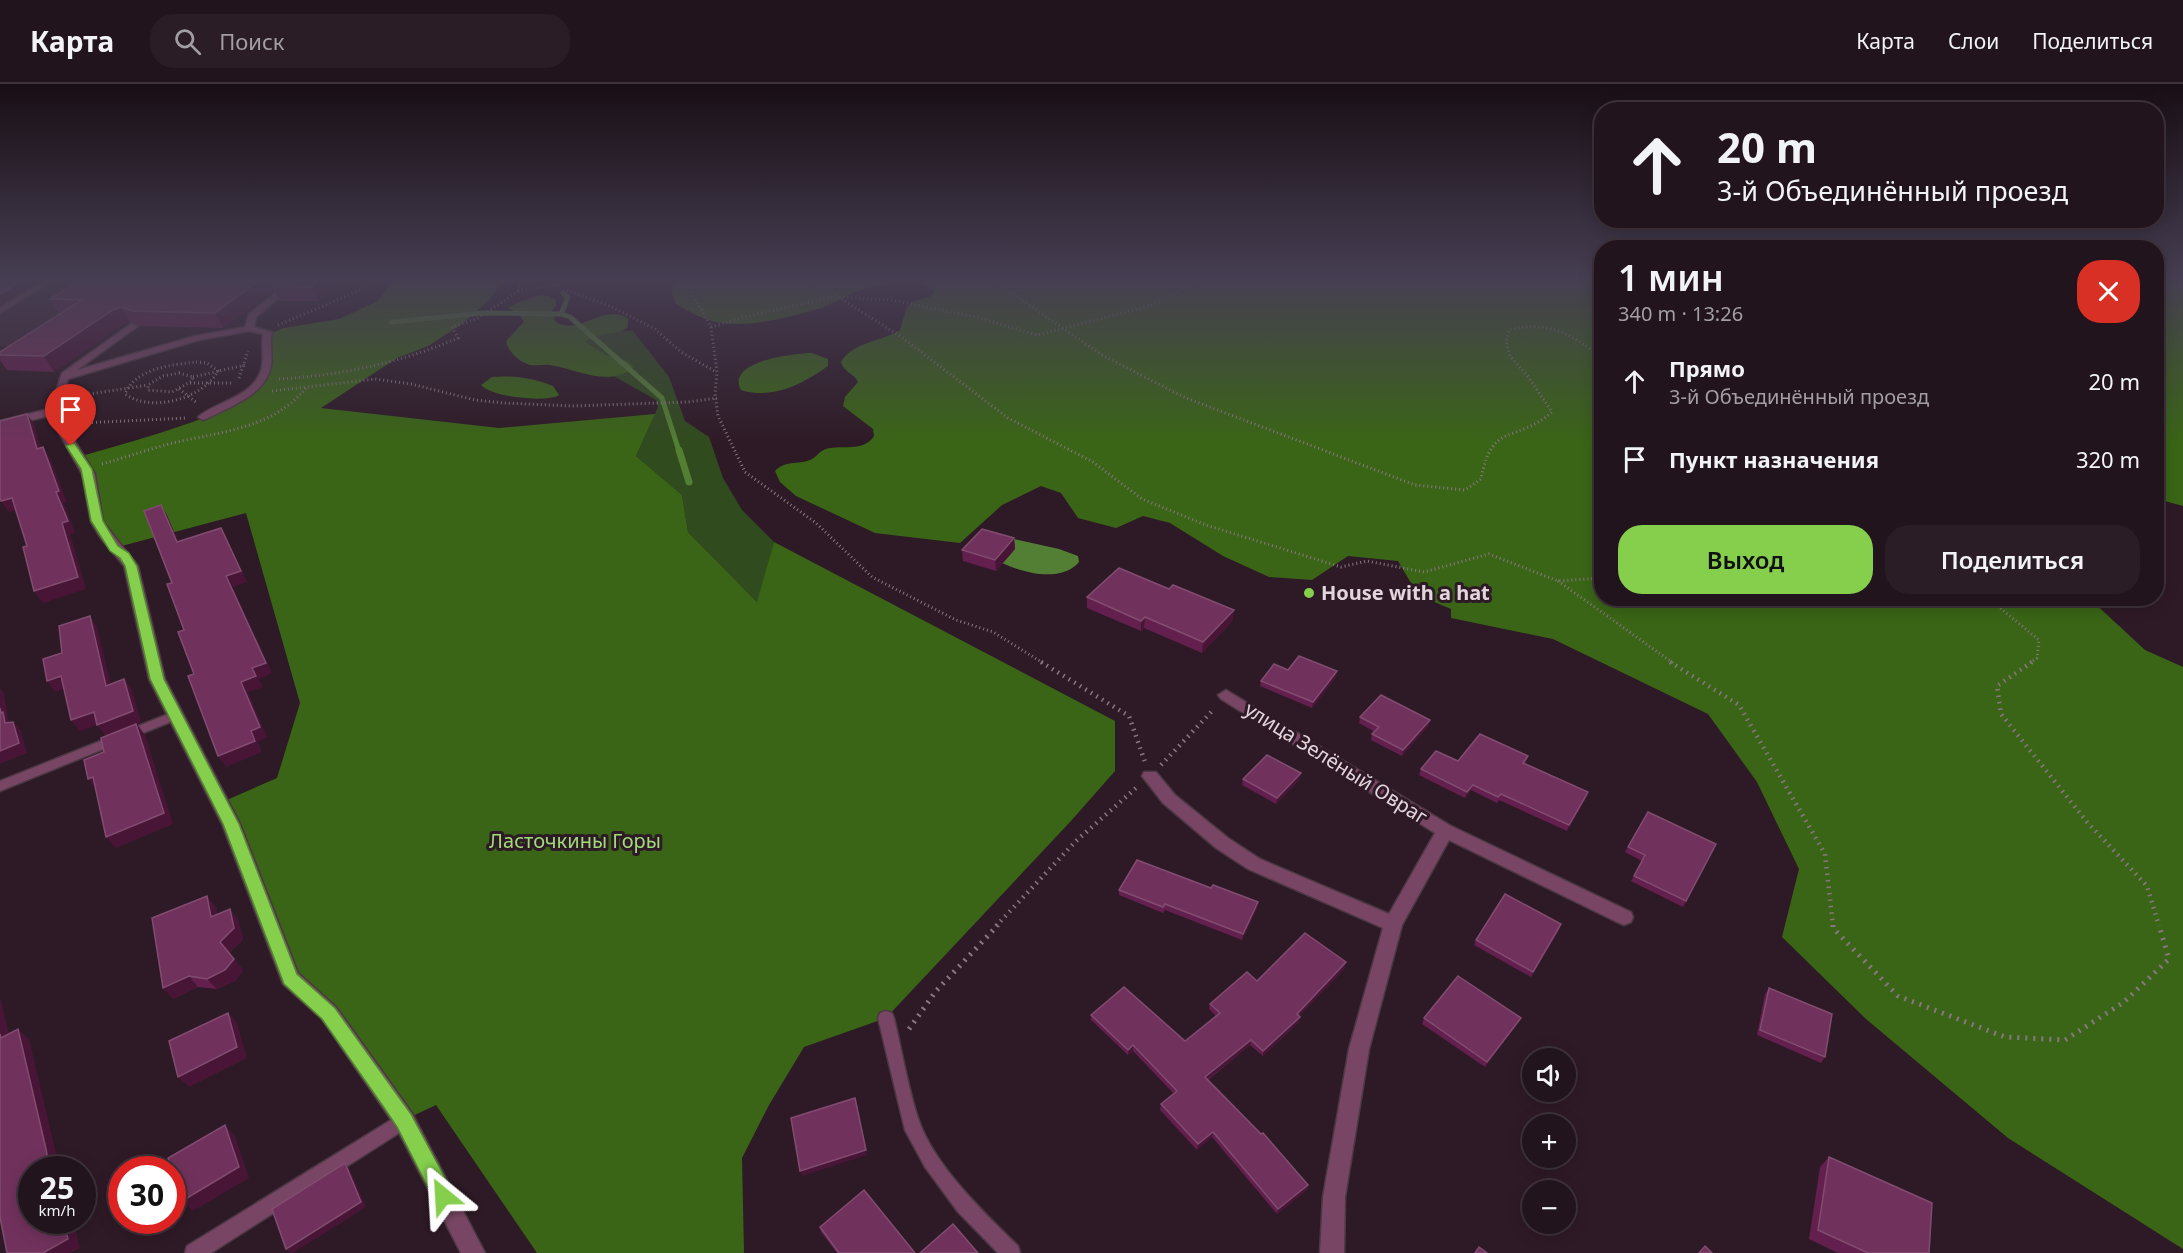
<!DOCTYPE html>
<html lang="ru">
<meta charset="utf-8">
<style>
:root{--surface:#22141c;--page:#2a1d25;--text:#f1f3f6;--muted:#a29ea3;--line:#3f333b;--accent:#85cf4d}
body{margin:0;font-family:"Noto Sans",sans-serif;background:var(--page);color:var(--text);height:100vh;display:flex;flex-direction:column;font-size:22px;white-space:nowrap}
*{box-sizing:border-box;margin:0}
p{font-size:20px;color:var(--muted)}
.icon{flex:none;width:33px;height:33px;fill:none;stroke:currentColor;stroke-width:2;stroke-linecap:round;stroke-linejoin:round}
.map{position:relative;flex:1;overflow:hidden}
.side{position:absolute;left:1594px;top:156px;width:570px;height:366px;display:flex;flex-direction:column;background:var(--surface);border-radius:24px;box-shadow:0 3px 15px #0003,0 0 0 2px var(--line)}
.side>*{flex:none}
.banner{position:absolute;left:1594px;top:18px;width:570px;height:126px;border-radius:24px;box-shadow:0 3px 15px #0003,0 0 0 2px var(--line);background:#22141c;color:var(--text);overflow:hidden}
.buttons{position:absolute;left:1522px;top:964px;display:grid;gap:12px}
.buttons a{display:grid;place-items:center;width:54px;height:54px;border-radius:50%;background:var(--surface);box-shadow:0 3px 15px #0003,0 0 0 2px var(--line);font-size:30px}
.speed{position:absolute;left:18px;top:1072px;display:flex;gap:12px;font-size:30px;font-weight:700;text-align:center}
.speed>*{display:grid;place-content:center;width:78px;height:78px;border-radius:50%;background:var(--surface);box-shadow:0 3px 15px #0003,0 0 0 2px var(--line);line-height:1}
.speed small{font-size:15px;font-weight:400}
.speed .limit{border:9px solid #d22;background:#fff;color:#111}
.pin{position:absolute;display:grid;place-items:center;width:51px;height:51px;color:#fff;margin:-62px -26px;border-radius:50% 50% 50% 0;rotate:-45deg;box-shadow:0 0 6px #0007}
.pin .icon{rotate:45deg}
.me{position:absolute;width:66px;margin:-33px;rotate:333deg;stroke-linejoin:round;filter:drop-shadow(0 0 4px #0008)}
.turn{display:flex;align-items:center;gap:21px;height:126px;padding:0 24px;font-size:27px}
.turn .icon{width:78px;height:78px;stroke-width:2.5}
.turn b{display:block;font-size:42px;line-height:51px}
.round{display:grid;place-items:center;flex:none;width:63px;height:63px;border-radius:24px;background:var(--page)}
.head{display:flex;align-items:center;justify-content:space-between;height:102px;padding:0 24px}
h1{font-size:36px;font-weight:600;line-height:45px}
.action{display:flex;gap:12px;margin-top:auto;padding:12px 24px}
.action a{flex:1;height:69px;border-radius:24px;background:var(--accent);color:#111;font-size:24px;font-weight:600;line-height:69px;text-align:center}
.action a+a{background:var(--page);color:var(--text)}
ul{padding:0;list-style:none}
li{display:flex;align-items:center;gap:18px;height:78px;padding:0 24px}
li div{flex:1}
li b{display:block;font-size:22px}
li em{font-style:normal}
header{display:flex;align-items:center;gap:36px;box-sizing:border-box;height:84px;padding:0 30px;background:var(--surface);border-bottom:2px solid var(--line)}
header strong{font-size:28px}
nav{display:flex;gap:33px;margin-inline-start:auto;font-size:21px}
.search{width:420px;height:54px;background:var(--page);display:flex;align-items:center;gap:15px;box-sizing:border-box;padding:0 21px;border-radius:24px;color:var(--muted);font-size:22px}
.map>svg:first-child{display:block}
.built{fill:#3d2333}
.green{fill:#304b1d}
.forest{fill:#3a6516}
.water{fill:#537f34}
.lines{fill:none;stroke-linecap:round;stroke-linejoin:round}
.stream-far1{stroke:#537f34;stroke-width:5}
.stream{stroke:#537f34;stroke-width:7}
.lane-casing{stroke:#4b3843;stroke-width:3}
.street-casing{stroke:#4b3843;stroke-width:3}
.path-far2{stroke:#887780;stroke-width:3;stroke-dasharray:1 3;stroke-linecap:butt}
.path-far1{stroke:#887780;stroke-width:4.5;stroke-dasharray:1.5 5;stroke-linecap:butt}
.path{stroke:#887780;stroke-width:5;stroke-dasharray:2 6;stroke-linecap:butt}
.lane{fill:#784664;fill-rule:evenodd}
.street{fill:#784664;fill-rule:evenodd}
.wall{fill:#631f4d}
.shaded-wall{fill:#481537}
.building{fill:#70325c;stroke:#824c70;stroke-width:1.5}
.route{fill:#85cf4d;stroke:#568732;stroke-width:1.5}
.poi-dot{fill:#85cf4d;stroke:#2e1a26;stroke-width:2}
.labels{text-anchor:middle;stroke-width:6;stroke-linejoin:round;paint-order:stroke}
.poi-label{font-size:20px;font-weight:bold;fill:#e3d5dc;stroke:#2e1a26;text-anchor:start}
.street-label{font-size:20px;fill:#e3d5dc;stroke:#2e1a26}
.park-label{font-size:20px;fill:#9fdc77;stroke:#2e1a26}
</style>
<header>
<strong>Карта</strong>
<div class="search"><svg class="icon" aria-label="search" viewBox="0 0 24 24"><circle cx="10" cy="10" r="6"/><path d="M15 15l6 6"/></svg>Поиск</div>
<nav><a>Карта</a><a>Слои</a><a>Поделиться</a></nav>
</header>
<div class="map">
<svg width="2183" height="1169" viewBox="0 0 2183 1169">
<rect width="100%" height="100%" fill="#2e1a26"/>
<!-- built -->
<path class="built" d="M0,196H357L336,208H330L318,217H281L289,210L269,209L91,231L59,230L8,262H0Z"/>
<!-- green -->
<path class="green" d="M599,245L633,247L669,293L685,337L709,353L723,394L742,426L774,458L758,519L688,448L682,411L636,372L658,323L656,316L594,281L573,253Z"/>
<!-- forest -->
<g class="forest">
<path d="M393,196H504L490,215L462,240L428,262L397,274L321,324L499,344L655,330L636,372L682,411L688,448L757,518L774,458L1115,637V687L1070,738L886,934L804,963L769,1021L742,1074L744,1169H537L436,1021L404,1036L290,894L220,719L277,694L300,619L246,429L114,464L79,373C115,362 251,328 266,296C273,281 269,267 267,251L284,244L339,235L378,217Z"/>
<path d="M675,196H1602V514L2090,515L2145,566L2183,583V1165L2008,1054L1866,935L1782,853L1799,785L1757,698L1708,630L1553,555L1451,534V525L1418,511L1398,477L1348,472L1312,496L1269,493L1223,472L1170,439L1143,432L1116,444L1078,434L1061,409L1041,402L1002,421L960,459L875,449L796,412L780,398L775,387C786,376 797,381 810,376C816,374 819,367 826,365C842,360 863,369 874,352L873,345L843,322L845,313L858,298C854,289 843,288 841,278C854,257 881,258 900,246L907,223L912,218L931,212L934,207C916,190 866,202 846,212C838,216 830,221 821,224C790,233 755,243 722,239C706,237 689,228 676,220L671,206Z"/>
<path d="M2157,196H2183V422L2157,415Z"/>
<path d="M540,211L549,212L556,216V222L552,226L555,232L554,236C575,256 604,217 628,235V243C615,253 596,247 585,258L606,271L627,277L633,282L632,285C606,303 577,285 550,281C543,280 535,283 527,280C517,276 508,267 506,257L524,238L520,231L508,224L519,218Z"/>
<path d="M812,269L828,275V282C803,300 772,316 741,306C725,277 796,269 812,269Z"/>
<path d="M492,293C513,291 534,294 553,302L559,311C545,319 491,313 481,301Z"/>
</g>
<!-- water -->
<path class="water" d="M1014,455L1059,465L1078,472L1079,478C1061,499 1024,489 1002,479L1014,465Z"/>
<g class="lines">
<!-- stream-far1 -->
<g class="stream-far1">
<path d="M561,230L568,213L563,209"/>
<path d="M391,238L483,229L561,230L570,233L662,314L679,367"/>
</g>
<!-- stream -->
<path class="stream" d="M679,366L689,398"/>
<!-- lane casing -->
<g class="lane-casing">
<g id="lane">
<path d="M45,196H55L0,229V224Z"/>
<path d="M291,196H300L256,233L254,243L272,248C269,259 273,270 271,282C266,311 229,323 206,335L203,336L198,333C218,316 256,313 262,282C264,272 261,261 263,250L249,247L199,256L68,295L61,322L62,326L57,329L52,326L51,322L62,289L131,240L138,242L77,286L195,252L245,243L249,230Z"/>
<path d="M176,627L180,628L182,631L180,634L0,707V697Z"/>
<path d="M886,927L892,929L894,934C902,967 908,1005 919,1037C935,1082 984,1129 1018,1162L1020,1169H998L958,1128L925,1083L905,1046L878,934L880,929Z"/>
<path d="M404,1028L410,1030L412,1036L410,1042L211,1169H185L187,1162Z"/>
</g>
</g>
<!-- street casing -->
<g class="street-casing">
<g id="street">
<path d="M57,323L63,326L70,349L95,390L103,438L138,482L165,595L240,740L298,889L336,923L412,1029L485,1169H461L396,1043L322,935L283,900L222,740L149,595L124,482L100,453L91,438L82,390L59,349L52,331L0,344V337Z"/>
<path d="M1226,606L1451,742L1631,828L1633,833L1631,838L1624,841L1617,838L1449,756L1402,841L1369,965L1345,1113L1344,1169H1320L1323,1113L1349,965L1383,844L1248,785L1216,764L1163,719L1142,692L1144,688H1156L1175,711L1228,754L1260,775L1389,830L1435,749L1221,615L1218,611Z"/>
</g>
</g>
<!-- path-far2 -->
<g class="path-far2">
<path d="M690,196L693,211L711,243L717,288L715,310L718,332L745,388L816,439L872,493L956,536L993,548L1043,579"/>
<path d="M811,196L900,252L1008,334L1093,378L1142,415L1206,441L1341,483L1367,477L1424,488L1489,470L1558,497L1602,494"/>
<path d="M993,196L1102,271L1186,314L1415,401L1465,406L1481,395C1492,336 1516,360 1552,328L1529,294L1510,272L1506,257L1509,246C1546,236 1574,250 1602,275"/>
<path d="M552,201L610,222L655,245L681,268L716,288"/>
<path d="M2157,205L2183,203"/>
<path d="M518,207L584,196"/>
<path d="M278,241L368,203L375,196"/>
<path d="M711,243L756,230L835,213L892,216L976,233L1037,251L1150,222L1201,196"/>
<path d="M196,278L207,279L218,287C203,315 151,329 125,310C136,284 171,281 196,278Z"/>
<path d="M179,289L193,293L192,297L172,308L148,306V301L163,292Z"/>
<path d="M193,293L245,281"/>
<path d="M239,294L248,267"/>
<path d="M279,295C342,291 400,279 458,254L452,243L478,234L513,211L518,207L521,196"/>
<path d="M190,299H231"/>
<path d="M179,305L197,319"/>
<path d="M272,307L375,295L411,300L475,316L504,319L572,322L688,318L717,314"/>
<path d="M77,312L148,301"/>
<path d="M80,339L187,334"/>
<path d="M102,380C127,373 152,364 177,358C225,347 273,344 306,304"/>
<path d="M1558,497L1673,579"/>
<path d="M1988,514L2039,556L2037,574L2030,579"/>
</g>
<!-- path-far1 -->
<g class="path-far1">
<path d="M1041,578L1129,632L1145,678"/>
<path d="M1670,578L1739,621L1825,770L1833,842"/>
<path d="M2032,578L1997,602L2001,630L2087,738L2147,802L2159,842"/>
<path d="M1161,681L1214,625"/>
<path d="M996,842L1076,757L1136,704"/>
</g>
<!-- path -->
<g class="path">
<path d="M1833,841V844L1898,912L2005,953L2065,956L2124,918L2169,875L2159,841"/>
<path d="M909,945L936,907L998,841"/>
</g>
<!-- lane -->
<use href="#lane" class="lane"/>
<!-- street -->
<use href="#street" class="street"/>
</g>
<!-- wall -->
<g class="wall">
<path d="M80,196H343L318,217H279L274,206L223,244L140,242L130,238L122,241L54,288L7,286L0,276V268L59,230L50,215Z"/>
<path d="M1014,454L1015,465L996,487L963,477L962,466Z"/>
<path d="M1087,513L1233,536L1202,569L1144,544L1141,547L1087,524Z"/>
<path d="M1288,586L1336,593L1312,624L1260,602L1261,597Z"/>
<path d="M1360,633L1429,641L1402,672L1371,656L1372,650L1375,648L1359,639Z"/>
<path d="M1528,672L1525,680L1588,708L1586,714L1567,747L1499,716L1497,719L1471,706L1465,714L1419,691L1421,685L1458,677Z"/>
<path d="M1243,695H1300L1276,720L1242,701Z"/>
<path d="M1716,760L1683,823L1631,797L1642,777L1625,768L1628,763Z"/>
<path d="M1119,806L1257,824L1242,856L1165,826L1163,829L1119,811Z"/>
<path d="M216,823L217,830L230,825L238,836L243,855L229,869L243,886L235,897L217,905L198,903L173,915Z"/>
<path d="M1559,846L1531,893L1474,861L1476,856Z"/>
<path d="M1345,884L1299,932V938L1263,972L1250,961L1208,996L1308,1101L1307,1106L1277,1130L1212,1053L1197,1066L1160,1026L1161,1020L1174,1010L1133,967L1128,971L1091,936V931L1185,957L1216,932L1209,925L1210,920L1257,897Z"/>
<path d="M1769,904L1825,973L1821,979L1757,951L1765,910Z"/>
<path d="M1424,934L1518,939L1485,983L1422,940Z"/>
<path d="M1829,1073L1929,1169H1838L1809,1155L1820,1083Z"/>
<path d="M820,1143L915,1169H837L821,1148Z"/>
</g>
<!-- shaded-wall -->
<g class="shaded-wall">
<path d="M23,196H43L0,222V210Z"/>
<path d="M260,196H287L272,202L274,206L223,244L215,229Z"/>
<path d="M319,196H343L318,217L312,203Z"/>
<path d="M121,223L130,238L122,241L54,288L44,272L113,226Z"/>
<path d="M27,330L34,340L44,376L37,365Z"/>
<path d="M43,363L50,374L67,418L64,419L75,449L70,450L86,505L43,519L34,507L62,439L56,408Z"/>
<path d="M12,414L19,425L9,428L1,417Z"/>
<path d="M161,421L167,431L183,469L177,458Z"/>
<path d="M221,444L227,454L247,498L233,503L272,589L259,595L263,603L248,608L267,653L258,658L262,668L226,683L218,672L251,647L241,598L252,584L226,492Z"/>
<path d="M1014,454L1015,465L996,487L995,476Z"/>
<path d="M1234,526L1233,536L1202,569L1203,558Z"/>
<path d="M90,532L97,543L114,613L106,602Z"/>
<path d="M1145,533L1144,544L1141,547V537Z"/>
<path d="M1337,587L1336,593L1312,624L1313,618Z"/>
<path d="M61,592L70,603L55,608L47,597Z"/>
<path d="M124,595L132,606L141,638L137,640L145,651L173,740L116,764L106,753V652L97,641Z"/>
<path d="M0,605L4,609L8,635L11,638L5,639L1,629L0,624Z"/>
<path d="M94,628L103,639L80,647L71,636Z"/>
<path d="M1430,636L1429,641L1402,672L1403,666Z"/>
<path d="M13,638L21,647L27,669L0,680V667Z"/>
<path d="M1301,689L1300,695L1276,720L1277,714Z"/>
<path d="M93,693L97,706L88,695Z"/>
<path d="M1473,701L1471,706L1465,714L1467,708Z"/>
<path d="M1588,708L1586,714L1567,747L1569,741Z"/>
<path d="M207,812L216,823L220,844L211,833Z"/>
<path d="M1258,818L1257,824L1242,856L1243,850Z"/>
<path d="M230,825L238,836L243,855L229,869L243,886L235,897L217,905L207,895L220,858Z"/>
<path d="M1561,840L1559,846L1531,893L1533,888Z"/>
<path d="M1346,878L1345,884L1296,935L1297,930Z"/>
<path d="M189,892L198,903L173,915L163,904Z"/>
<path d="M0,914L1,916L12,964L1,954L0,950Z"/>
<path d="M228,929L237,939L247,974L189,1003L178,993Z"/>
<path d="M1300,933L1299,938L1263,972V967Z"/>
<path d="M1521,934L1518,939L1485,983L1487,978Z"/>
<path d="M18,945L29,955L60,1086H50Z"/>
<path d="M1251,956L1250,961L1204,998L1205,993Z"/>
<path d="M1133,961V967L1128,971V966Z"/>
<path d="M855,1014L867,1071L802,1092L800,1087Z"/>
<path d="M225,1041L235,1052L249,1094L193,1127L182,1117Z"/>
<path d="M1213,1048L1212,1053L1197,1066L1198,1060Z"/>
<path d="M345,1079L349,1084L366,1123L293,1169H290L286,1165Z"/>
<path d="M1308,1101L1307,1106L1277,1130L1278,1125Z"/>
<path d="M63,1137H73L80,1164L70,1169H43Z"/>
</g>
<!-- building -->
<g class="building">
<path d="M0,196H23L0,210Z"/>
<path d="M80,196H260L215,229L132,227L121,223L113,226L44,272L0,271V268L82,216L50,215Z"/>
<path d="M278,196H319L312,203L272,202Z"/>
<path d="M27,330L37,365L43,363L59,407L56,408L68,437L62,439L78,493L34,507L23,463L27,462L12,414L1,417L0,414V337Z"/>
<path d="M161,421L177,458L221,444L241,487L226,492L266,579L252,584L256,592L241,598L260,643L251,647L255,657L218,672L188,592L194,590L178,548L184,546L167,500L172,499L144,427Z"/>
<path d="M982,445L1014,454L995,476L962,466Z"/>
<path d="M1119,484L1169,505L1173,501L1234,526L1203,558L1145,533L1141,537L1087,513Z"/>
<path d="M90,532L106,602L124,595L133,627L97,641L94,628L71,636L61,592L47,597L43,575L62,569L59,542Z"/>
<path d="M1299,572L1337,587L1313,618L1261,597L1274,580L1288,586Z"/>
<path d="M1381,611L1430,636L1403,666L1372,650L1379,643L1360,633Z"/>
<path d="M0,624L1,629L3,628L5,639L13,638L19,659L0,667Z"/>
<path d="M136,640L164,729L106,753L93,693L88,695L84,676L104,668L101,654Z"/>
<path d="M1480,650L1528,672L1523,679L1588,708L1569,741L1501,710L1498,713L1473,701L1467,708L1421,685L1436,667L1458,677Z"/>
<path d="M1267,671L1301,689L1277,714L1243,695Z"/>
<path d="M1648,728L1716,760L1686,817L1634,792L1645,771L1628,763Z"/>
<path d="M1137,776L1211,804L1213,801L1258,818L1243,850L1165,820L1163,823L1119,806Z"/>
<path d="M1505,810L1561,840L1533,888L1476,856Z"/>
<path d="M207,812L211,833L230,825L234,844L220,858L234,875L225,886L207,895L189,892L163,904L152,834Z"/>
<path d="M1305,849L1346,878L1297,930L1300,933L1263,967L1251,956L1205,993L1261,1050L1263,1049L1308,1101L1278,1125L1213,1048L1198,1060L1161,1020L1177,1007L1133,961L1128,966L1091,931L1124,903L1185,957L1220,929L1210,920L1247,888L1257,897Z"/>
<path d="M1458,892L1521,934L1487,978L1424,934Z"/>
<path d="M1769,904L1832,930L1825,973L1760,946Z"/>
<path d="M228,929L237,963L178,993L169,957Z"/>
<path d="M18,945L46,1065L50,1086H32V1137H63L68,1155L43,1169H7L0,1133V950L1,954Z"/>
<path d="M855,1014L866,1066L800,1087L791,1034Z"/>
<path d="M225,1041L239,1083L182,1117L168,1074Z"/>
<path d="M1829,1073L1932,1119L1929,1169H1868L1818,1146Z"/>
<path d="M345,1079L361,1118L286,1165L272,1125Z"/>
<path d="M864,1106L915,1169H839L820,1143Z"/>
<path d="M953,1140L978,1169H920Z"/>
<path d="M1705,1162L1712,1169H1699Z"/>
<path d="M1479,1163L1487,1169H1475Z"/>
</g>
<!-- sky -->
<linearGradient id="sky" x2="0" y2="1"><stop stop-color="#190e15"/><stop offset="0.54" stop-color="#463e52"/><stop offset="1" stop-color="#463e52" stop-opacity="0"/></linearGradient>
<rect width="2183" height="360" fill="url(#sky)"/>
<!-- route -->
<path class="route" d="M71,359L75,360L92,385L103,437L118,462L129,469L137,482L164,595L239,740L297,890L335,924L398,1012L411,1030L451,1105L454,1112L451,1119L443,1122L436,1119L397,1043L385,1025L322,935L284,900L223,740L150,595L125,482L120,474L110,467L91,437L81,385L66,362Z"/>
<!-- markers -->
<circle class="poi-dot" cx="1309" cy="509" r="6"/>
<g class="labels">
<!-- poi labels -->
<g class="poi-label">
<text x="1321" y="516">House with a hat</text>
</g>
<!-- street labels -->
<g class="street-label">
<text transform="translate(1336 679) rotate(32)" y="7">улица Зелёный Овраг</text>
</g>
<!-- park labels -->
<g class="park-label">
<text x="575" y="764">Ласточкины Горы</text>
</g>
</g>
</svg>
<div class="buttons">
<a><svg class="icon" aria-label="sound" viewBox="0 0 24 24"><path d="M4 9h4l5-4v14l-5-4H4zM17 9q2 3 0 6"/></svg></a>
<a>+</a>
<a>−</a>
</div>
<div class="speed"><div>25<small>km/h</small></div><div class="limit">30</div></div>
<div class="pin" style="left:71px;top:362px;background:#d93025"><svg class="icon" aria-label="arrive" viewBox="0 0 24 24"><path d="M6 21V4h12l-3 4 3 4H6"/></svg></div>
<svg class="me" style="left:443px;top:1112px" viewBox="-20 -20 40 40"><path d="M0-17L14 15 0 8-14 15z" fill="#85cf4d" stroke="#fff" stroke-width="4"/></svg>
<div class="banner">
<div class="turn"><svg class="icon" aria-label="ahead" viewBox="0 0 24 24"><path d="M12 20V5M6 11l6-6 6 6"/></svg><div><b>20 m</b>3-й Объединённый проезд</div></div>
</div>
<section class="side">
<div class="head"><div><h1>1 мин</h1><p>340 m · 13:26</p></div><a class="round" style="background:#d93025;color:#fff"><svg class="icon" aria-label="close" viewBox="0 0 24 24"><path d="M6 6l12 12M18 6L6 18"/></svg></a></div>
<ul>
<li><svg class="icon" aria-label="ahead" viewBox="0 0 24 24"><path d="M12 20V5M6 11l6-6 6 6"/></svg><div><b>Прямо</b><p>3-й Объединённый проезд</p></div><em>20 m</em></li>
<li><svg class="icon" aria-label="arrive" viewBox="0 0 24 24"><path d="M6 21V4h12l-3 4 3 4H6"/></svg><div><b>Пункт назначения</b></div><em>320 m</em></li>
</ul>
<div class="action"><a>Выход</a><a>Поделиться</a></div>
</section>
</div>
